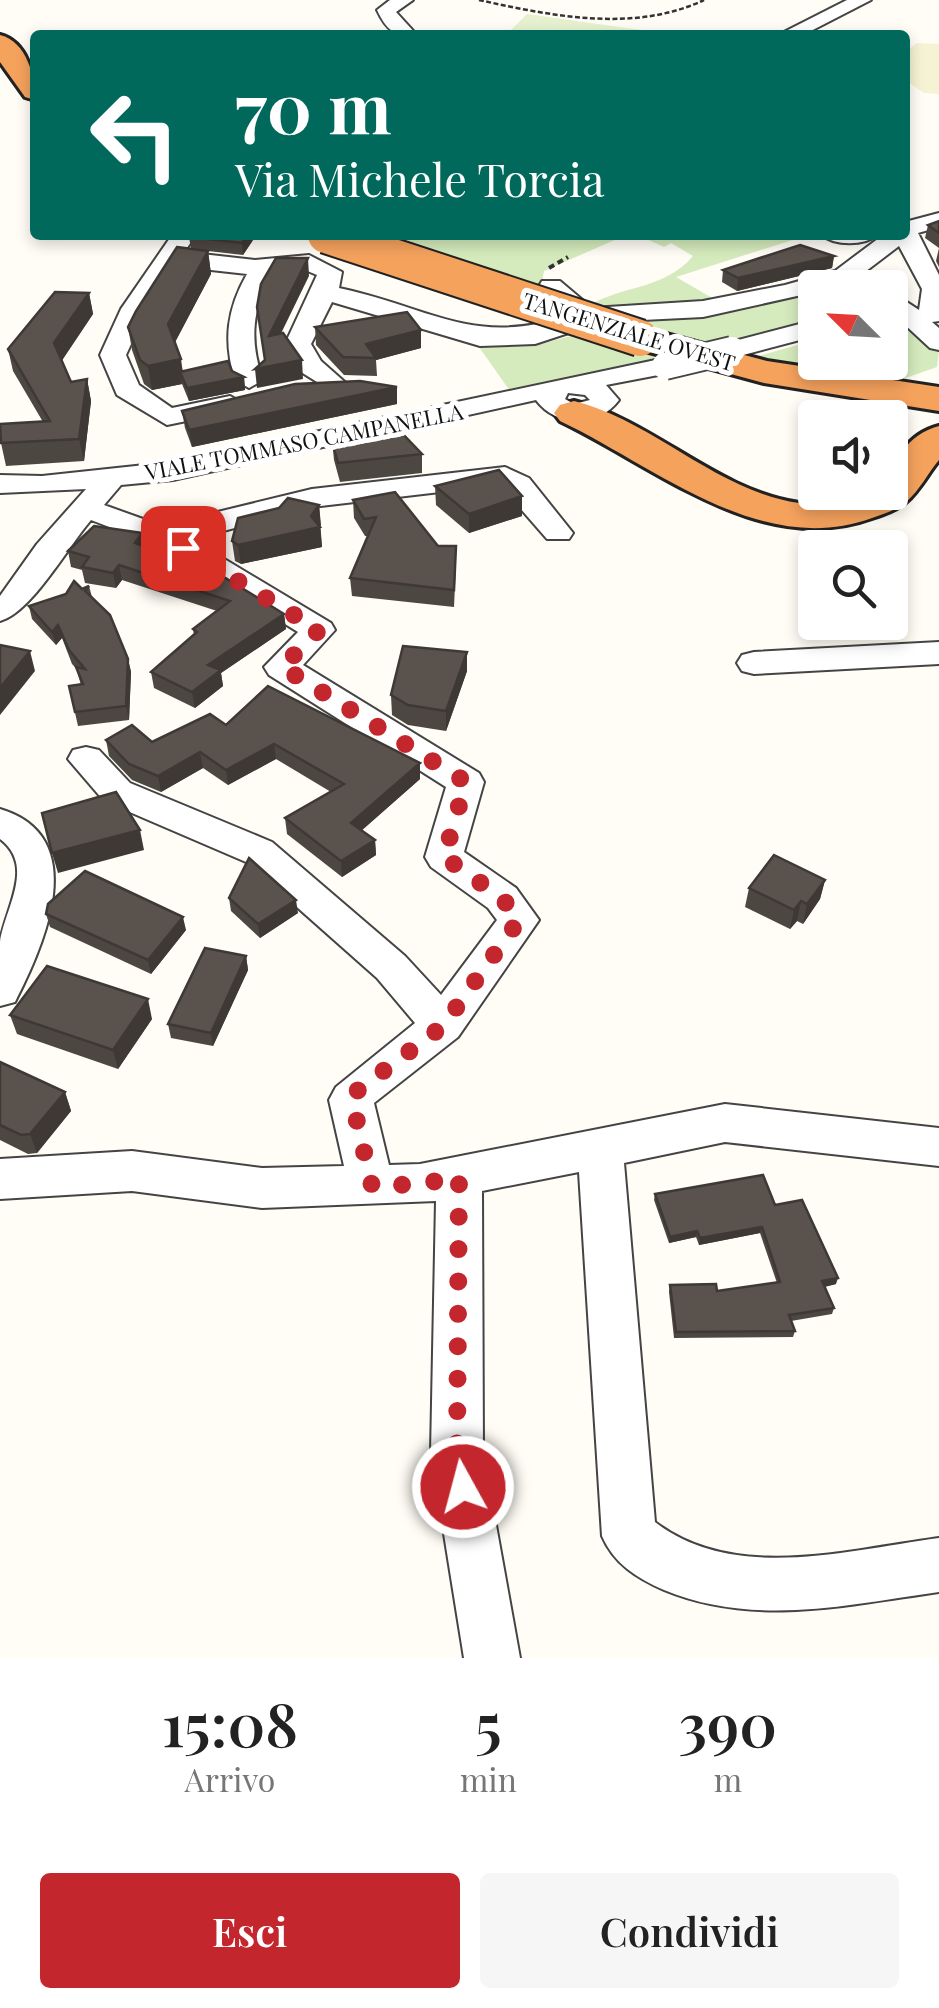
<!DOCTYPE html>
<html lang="it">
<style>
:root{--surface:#fff;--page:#f6f6f6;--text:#222;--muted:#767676;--accent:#c4262e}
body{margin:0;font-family:"Playfair Display",serif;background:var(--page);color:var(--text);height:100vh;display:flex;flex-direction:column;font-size:38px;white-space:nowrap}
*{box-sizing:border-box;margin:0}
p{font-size:32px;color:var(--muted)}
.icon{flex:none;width:55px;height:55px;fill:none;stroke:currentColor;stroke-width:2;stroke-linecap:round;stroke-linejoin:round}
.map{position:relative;height:1658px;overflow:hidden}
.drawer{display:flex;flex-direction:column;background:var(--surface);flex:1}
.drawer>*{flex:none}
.hud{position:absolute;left:30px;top:30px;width:880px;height:210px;border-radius:10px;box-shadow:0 5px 15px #0003;background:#00695c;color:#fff;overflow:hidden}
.needle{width:65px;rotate:294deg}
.fabs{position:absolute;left:798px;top:270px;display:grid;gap:20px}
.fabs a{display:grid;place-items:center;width:110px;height:110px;border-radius:10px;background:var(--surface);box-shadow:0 5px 15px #0003;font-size:50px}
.pin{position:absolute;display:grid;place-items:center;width:85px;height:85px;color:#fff;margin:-42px;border-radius:20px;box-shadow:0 5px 15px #0006}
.me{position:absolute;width:110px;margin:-55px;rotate:353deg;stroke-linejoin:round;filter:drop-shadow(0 0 8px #0008)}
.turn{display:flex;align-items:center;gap:35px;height:210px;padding:0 40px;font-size:45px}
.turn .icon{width:130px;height:130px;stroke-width:2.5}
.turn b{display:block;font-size:70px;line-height:85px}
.eta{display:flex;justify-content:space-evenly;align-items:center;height:170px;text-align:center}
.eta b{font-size:60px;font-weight:600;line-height:70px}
.primary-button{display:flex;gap:20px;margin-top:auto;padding:20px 40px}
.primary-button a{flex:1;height:115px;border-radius:10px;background:var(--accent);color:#fff;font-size:40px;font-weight:600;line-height:115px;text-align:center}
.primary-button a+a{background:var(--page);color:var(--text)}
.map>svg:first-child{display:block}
.farmland{fill:#f6f3d4}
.green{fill:#d5ebbd}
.pitch{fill:#e6f2cf}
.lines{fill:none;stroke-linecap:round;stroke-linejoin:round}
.minor-casing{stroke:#444;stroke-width:4}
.highway-casing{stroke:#222;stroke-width:6}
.path-far1{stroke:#333;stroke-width:2.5;stroke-dasharray:5 2.5;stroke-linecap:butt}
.path{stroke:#333;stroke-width:4;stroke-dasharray:6 4;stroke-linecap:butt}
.minor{fill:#fff;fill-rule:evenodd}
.highway{fill:#f5a25d;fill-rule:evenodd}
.minor-bridge-casing{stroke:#444;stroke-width:30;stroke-linecap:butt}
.highway-bridge-casing{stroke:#222;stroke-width:40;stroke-linecap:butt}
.minor-bridge{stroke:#fff;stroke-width:26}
.highway-bridge{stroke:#f5a25d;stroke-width:36}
.wall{fill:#4d4742}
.shaded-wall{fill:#3f3936}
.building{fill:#5a524d;stroke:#3f3936;stroke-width:2.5}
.route{stroke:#c4262e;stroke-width:18;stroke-dasharray:0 32.4}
.labels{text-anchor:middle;stroke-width:10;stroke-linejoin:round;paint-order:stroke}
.far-street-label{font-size:22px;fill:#111;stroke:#fff}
</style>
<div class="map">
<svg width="939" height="1658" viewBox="0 0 939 1658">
<rect width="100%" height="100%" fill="#fffdf5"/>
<!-- farmland -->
<path class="farmland" d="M917,43L939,44V94L924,93L905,80V52Z"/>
<!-- green -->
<g class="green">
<path d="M339,235H626L544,271L541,287Z"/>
<path d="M638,235H808L676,277L733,310L815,291V319L708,346L673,339L586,307C625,284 664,290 693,256L671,243L664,247Z"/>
<path d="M890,326C909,330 926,336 939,351L937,367L897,381L748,359L815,340V362H890Z"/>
<path d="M582,333L668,356L510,391L479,347L541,344Z"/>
</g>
<!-- pitch -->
<path class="pitch" d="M527,14L641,30L636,35H506Z"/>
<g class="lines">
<!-- minor casing -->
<g class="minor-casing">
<g id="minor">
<path d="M390,0H413L396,12L417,35C393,35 387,31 377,10Z"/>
<path d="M847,0H871L803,35H778Z"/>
<path d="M939,213V227L918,233L939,275V321L932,322L939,328V350L930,348L890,311V297L896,295L919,310L922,289L899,246L853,281L815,288V292L703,317L602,322L535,344L480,346L332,302L311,344L321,361L347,384L333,392L301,372L285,344L317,275L305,270L272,272C252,308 249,341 263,380L249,388L235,380C223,341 227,309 247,274L175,266L147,309L126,355L139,385L172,408L230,396L244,404L240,410L167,425L117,395L100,355L121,309L172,235H196L184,252L255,260L309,255L342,272L339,288C430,307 474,348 570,315L539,286L542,281H560L592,308L703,301L785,285L835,271L883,235H905V222Z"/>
<path d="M822,235H877C865,246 834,246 822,235Z"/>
<path d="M815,320V336L732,358L719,350L723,344Z"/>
<path d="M665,358L678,366L674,372L606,385L619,400C598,428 557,428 536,400L173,480L121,485L104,505L143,519L197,517L312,489L505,467L529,478L573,533L569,539H547L500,485L312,507L216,533L186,536L331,623L335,630L303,665L479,773L484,782L464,852L516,888L539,920L458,1037L374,1103L389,1165L420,1164L725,1104L939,1128V1166L725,1142L624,1163L655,1522C734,1583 848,1550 939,1538V1592C847,1605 753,1627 664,1590C637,1578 614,1564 602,1536L579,1172L482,1191L483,1453L520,1658H464L431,1453L436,1201L262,1208L132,1191L0,1199V1159L132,1151L262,1168L344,1166L329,1100L336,1087L415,1023L377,978L246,862L104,801L68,759L73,750L86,747L99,750L130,783L272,842L405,956L441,995L497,920L488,908L431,867L425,857L446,787L269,675L264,667L298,632L159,546L91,520C67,548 31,613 0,621V596L37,544L86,489L0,493V475L42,476L173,462ZM568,393L585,395L590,400L574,404L565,399Z"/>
<path d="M939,642V664L754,674L742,671L737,663L742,655L754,652Z"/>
<path d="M0,809C91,836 46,942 15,1002L0,1006C0,986 0,962 0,942C5,908 36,866 0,839Z"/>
</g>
</g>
<!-- highway casing -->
<g class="highway-casing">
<g id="highway">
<path d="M0,35C27,42 35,76 35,100L25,97L0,62Z"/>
<path d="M640,327L767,361L939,387V411L764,383L627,346L622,338L627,330Z"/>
<path d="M574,401C654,421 716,491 799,503C830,507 859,492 890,492C890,462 908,434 939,426V460C928,473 920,490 906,502C896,510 884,514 872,518C761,559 655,466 560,421L554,413L560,405Z"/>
</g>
</g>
<!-- path-far1 -->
<path class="path-far1" d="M479,0C552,16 634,33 704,0"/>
<!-- path -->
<path class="path" d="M549,268L568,257"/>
<!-- minor -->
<use href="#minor" class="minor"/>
<!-- highway -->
<use href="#highway" class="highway"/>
<!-- minor-bridge casing -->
<g class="minor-bridge-casing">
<path id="minor-bridge" d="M665,366L732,350"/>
</g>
<!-- highway-bridge casing -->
<g class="highway-bridge-casing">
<path id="highway-bridge" d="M326,235L640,338"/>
</g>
<!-- minor-bridge -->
<use href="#minor-bridge" class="minor-bridge"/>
<!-- highway-bridge -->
<use href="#highway-bridge" class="highway-bridge"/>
</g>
<!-- wall -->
<g class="wall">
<path d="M939,221V267L936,261L939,248L925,238L928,225Z"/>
<path d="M189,237L253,240L243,255L208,251L211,274L175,342L183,372L232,371L244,377L245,390L189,401L182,384L152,390L144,384L132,350L128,327L191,249Z"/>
<path d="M834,256L832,268L737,291L722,282L723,270Z"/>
<path d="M89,293L93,314L62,360L71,382L87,379L91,401L84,461L6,466L1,443L43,422L13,371L8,349Z"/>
<path d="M315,327L421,348L376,360L377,376L344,375L316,345Z"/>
<path d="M397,404L192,447L185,428L182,411Z"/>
<path d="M332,441L422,454V473L340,482L334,460Z"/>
<path d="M435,486L522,496V516L469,533L436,505Z"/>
<path d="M353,500L438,546L456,564L454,607L352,596L350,578L368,536H365L354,518Z"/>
<path d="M319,505L322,547L241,564L235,561L232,541Z"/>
<path d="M142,533L145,547L284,614L286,629L221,673L223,686L195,708L154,688L151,672L194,635L193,629L217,611L122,580L116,588L85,583L82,570L71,567L68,551Z"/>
<path d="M89,586L92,597L128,659L131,672L129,720L78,726L69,686L81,685L76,668L72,664L62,638L56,645L32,619L29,606Z"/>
<path d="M467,652V671L446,731L408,725L392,715L391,695Z"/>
<path d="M226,725L420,763V779L362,830L375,840L376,855L342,877L287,834L285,818L331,792L276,759L228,785L203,768L161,792L132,780L109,756L106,740L152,742Z"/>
<path d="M825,880L820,899L803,924L797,921L790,929L745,907L749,888Z"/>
<path d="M229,898L298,913L260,938L231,911Z"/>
<path d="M46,914L186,930L151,974L50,927Z"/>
<path d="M246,956L248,970L213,1046L171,1038L168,1024Z"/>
<path d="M10,1015L152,1019L118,1069L17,1034Z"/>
<path d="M0,1062L65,1092L71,1111L37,1153L28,1154L0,1140Z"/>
<path d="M655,1194L775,1205L836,1284L824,1287L834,1308L832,1314L791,1321L795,1331L793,1337L674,1338L669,1292L670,1285L717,1291L777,1283L760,1233L699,1245L696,1237L669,1243L654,1200Z"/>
</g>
<!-- shaded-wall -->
<g class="shaded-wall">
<path d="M247,235H252L253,240L243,255L242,243Z"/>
<path d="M208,251L211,274L172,348L168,324Z"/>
<path d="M834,256L832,268L737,291L738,278Z"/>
<path d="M308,258L309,276L271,354L269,336Z"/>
<path d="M89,293L93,314L59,365L54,343Z"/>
<path d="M421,330V348L376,360V358L366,344Z"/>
<path d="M181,359L184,381L180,372L182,384L152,390L148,366Z"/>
<path d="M302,360L303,379L257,388L255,369Z"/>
<path d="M244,377L245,390L189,401L187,388Z"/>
<path d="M87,379L91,401L84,461L79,439Z"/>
<path d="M397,387V404L192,447L189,430Z"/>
<path d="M522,496V516L469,533V514Z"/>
<path d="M319,505L321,525L318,528L320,527L322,547L241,564L238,545L311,516Z"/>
<path d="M142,533L145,549L135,543Z"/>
<path d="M119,565L122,580L116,588L113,573Z"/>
<path d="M284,614L286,629L221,673L223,686L195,708L192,692L208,665Z"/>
<path d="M58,625L62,638L56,645L52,632Z"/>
<path d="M30,651L35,671L0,715V688Z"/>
<path d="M467,652V671L446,731V711Z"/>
<path d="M128,659L131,672L129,720L126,706Z"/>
<path d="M274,744L276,759L228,785L226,770Z"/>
<path d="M200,752L203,768L161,792L158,776Z"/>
<path d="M420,763V779L352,839L351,823Z"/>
<path d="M140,830L144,850L58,873L52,853Z"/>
<path d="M375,840L376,855L342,877L341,861Z"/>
<path d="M825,880L820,899L803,924L807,904Z"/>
<path d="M296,900L298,913L260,938L258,924Z"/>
<path d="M801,901L797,921L790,929L794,910Z"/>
<path d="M183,917L186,930L151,974L148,960Z"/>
<path d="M246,956L248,970L213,1046L211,1033Z"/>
<path d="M148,999L152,1019L118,1069L113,1050Z"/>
<path d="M65,1092L71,1111L37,1153L30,1134Z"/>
<path d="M762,1227L760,1233L699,1245L700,1238Z"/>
<path d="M697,1231L696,1237L669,1243L670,1237Z"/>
<path d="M838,1278L836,1284L820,1288L822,1281Z"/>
</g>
<!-- building -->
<g class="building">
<path d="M939,221V233L928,225Z"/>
<path d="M190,235H247L242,243L189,237Z"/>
<path d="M800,245L834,256L738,278L723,270Z"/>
<path d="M177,247L208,251L168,324L181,359L148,366L140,360L128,327L136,311Z"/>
<path d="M276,258H308L269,336L283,333L302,360L255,369L265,360L257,307L261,284Z"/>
<path d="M55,292L89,293L54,343L71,382L87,379L79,439L1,443L0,424L50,421L8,349Z"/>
<path d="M407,312L421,330L366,344L376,358L343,357L315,327Z"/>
<path d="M228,361L232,371L244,377L187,388L180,372Z"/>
<path d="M360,381L397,387L189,430L182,411L295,384Z"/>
<path d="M400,431L422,454L338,463L332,441Z"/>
<path d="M499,470L522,496L469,514L435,486Z"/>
<path d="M395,492L438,546H456L454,590L350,578L376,517L364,519L353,500Z"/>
<path d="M288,498L319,505L311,516L320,527L238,545L232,541L238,518L279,508Z"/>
<path d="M94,526L142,533L135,543L174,558L183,552L284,614L208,665L221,670L192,692L151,672L197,632L193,629L230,601L119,565L113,573L82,567L89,557L68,551Z"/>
<path d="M74,581L82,589L89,586L85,591L110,615L128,659L126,706L75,712L69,686L83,684L76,667L85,669L69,650L58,625L52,632L29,606L66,594Z"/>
<path d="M0,645L30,651L0,688Z"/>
<path d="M403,646L467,652L446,711L408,705L391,695Z"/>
<path d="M268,686L420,763L351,823L375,840L341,861L285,818L344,784L274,744L226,770L200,752L158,776L129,764L106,740L132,725L152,742L210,714L226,725Z"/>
<path d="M116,792L140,830L52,853L42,813Z"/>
<path d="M774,855L825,880L807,904L801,901L794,910L749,888Z"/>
<path d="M249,858L296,900L258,924L229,898Z"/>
<path d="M85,871L183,917L148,960L46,914L48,904Z"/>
<path d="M205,948L246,956L211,1033L168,1024Z"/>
<path d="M47,966L148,999L113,1050L10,1015Z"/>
<path d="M0,1062L65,1092L30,1134L21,1135L0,1125Z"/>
<path d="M763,1175L775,1205L802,1200L838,1278L822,1281L834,1308L789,1315L795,1331L676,1332L670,1285L716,1284L717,1291L780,1282L762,1227L700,1238L697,1231L670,1237L655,1194Z"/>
</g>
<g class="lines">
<!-- route -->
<path class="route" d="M183,548L319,630L282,667L466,782L444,857L502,898L519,920L443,1026L358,1090L352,1100L372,1186L420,1184L459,1177L457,1452L463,1487"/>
</g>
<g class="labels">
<!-- far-street labels -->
<g class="far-street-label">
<text transform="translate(629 332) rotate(17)" y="8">TANGENZIALE OVEST</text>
<text transform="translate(304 442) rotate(-11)" y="8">VIALE TOMMASO CAMPANELLA</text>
</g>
</g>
</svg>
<div class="fabs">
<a><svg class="needle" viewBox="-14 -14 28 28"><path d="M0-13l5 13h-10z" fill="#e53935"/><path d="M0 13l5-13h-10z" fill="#767676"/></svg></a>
<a><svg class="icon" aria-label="sound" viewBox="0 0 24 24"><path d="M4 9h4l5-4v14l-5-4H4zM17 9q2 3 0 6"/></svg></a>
<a><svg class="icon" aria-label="search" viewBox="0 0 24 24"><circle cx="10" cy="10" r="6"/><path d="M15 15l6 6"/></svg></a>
</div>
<div class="pin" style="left:183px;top:548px;background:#d93025"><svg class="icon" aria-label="arrive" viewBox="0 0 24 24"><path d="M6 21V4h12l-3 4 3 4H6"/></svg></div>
<svg class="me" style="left:463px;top:1487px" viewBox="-20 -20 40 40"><circle r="17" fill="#c4262e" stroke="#fff" stroke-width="3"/><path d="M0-11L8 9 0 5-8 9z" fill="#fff"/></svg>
<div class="hud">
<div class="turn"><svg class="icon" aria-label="left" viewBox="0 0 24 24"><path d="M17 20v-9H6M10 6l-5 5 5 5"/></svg><div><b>70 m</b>Via Michele Torcia</div></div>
</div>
</div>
<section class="drawer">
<div class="eta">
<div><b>15:08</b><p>Arrivo</p></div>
<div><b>5</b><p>min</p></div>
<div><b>390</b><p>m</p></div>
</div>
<div class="primary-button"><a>Esci</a><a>Condividi</a></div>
</section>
